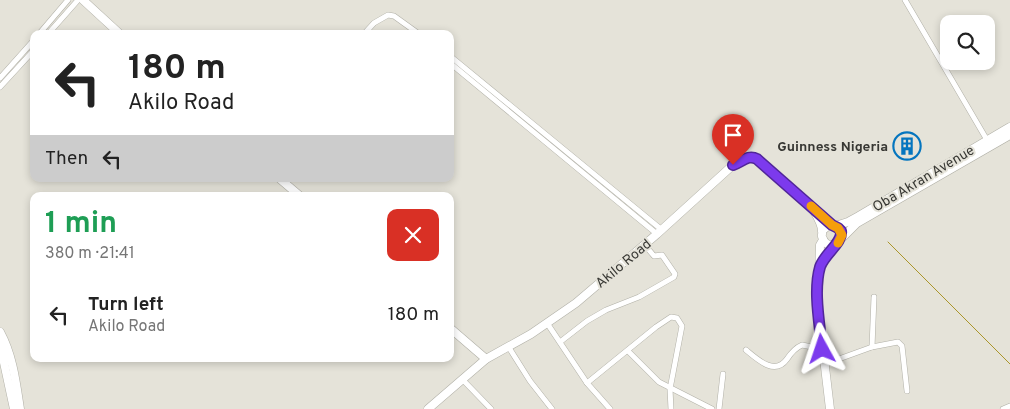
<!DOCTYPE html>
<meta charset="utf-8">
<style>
:root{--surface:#fff;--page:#f6f6f6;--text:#222;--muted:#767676}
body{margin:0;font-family:Overpass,sans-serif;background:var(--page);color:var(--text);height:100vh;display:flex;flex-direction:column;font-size:19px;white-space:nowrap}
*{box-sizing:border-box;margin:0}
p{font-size:16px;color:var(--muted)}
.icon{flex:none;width:28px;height:28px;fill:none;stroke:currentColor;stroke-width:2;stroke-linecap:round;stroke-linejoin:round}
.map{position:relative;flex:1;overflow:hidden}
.panel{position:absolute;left:30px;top:192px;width:424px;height:170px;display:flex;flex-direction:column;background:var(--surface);border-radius:10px;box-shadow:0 2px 8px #0003}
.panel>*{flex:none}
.guide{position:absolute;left:30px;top:30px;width:424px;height:152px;border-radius:10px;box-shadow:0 2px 8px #0003;background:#fff;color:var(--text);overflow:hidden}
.controls{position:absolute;left:940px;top:15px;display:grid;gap:10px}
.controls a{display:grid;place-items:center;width:55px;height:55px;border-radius:10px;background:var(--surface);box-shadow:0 2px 8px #0003;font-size:25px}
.pin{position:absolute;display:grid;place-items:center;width:42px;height:42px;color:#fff;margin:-51px -21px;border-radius:50% 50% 50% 0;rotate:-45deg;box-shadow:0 0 5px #0007}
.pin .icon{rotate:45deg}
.me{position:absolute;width:55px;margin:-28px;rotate:355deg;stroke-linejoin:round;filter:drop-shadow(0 0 4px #0008)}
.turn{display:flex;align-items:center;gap:18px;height:105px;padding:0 15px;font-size:22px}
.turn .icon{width:65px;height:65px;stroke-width:2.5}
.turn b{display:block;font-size:35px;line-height:42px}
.then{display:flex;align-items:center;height:48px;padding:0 15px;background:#0003;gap:10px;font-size:19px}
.round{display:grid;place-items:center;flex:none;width:52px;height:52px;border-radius:10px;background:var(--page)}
.headline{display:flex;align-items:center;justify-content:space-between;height:85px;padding:0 15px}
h1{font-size:30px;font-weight:700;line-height:38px;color:#1e9e55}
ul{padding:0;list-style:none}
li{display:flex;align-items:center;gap:15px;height:75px;padding:0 15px}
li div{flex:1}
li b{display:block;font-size:19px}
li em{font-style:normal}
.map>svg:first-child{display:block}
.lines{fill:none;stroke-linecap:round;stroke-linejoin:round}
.stream{stroke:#ab962b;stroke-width:1}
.street-casing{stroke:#b1b0a7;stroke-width:6}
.secondary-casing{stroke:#b1b0a7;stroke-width:9}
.street{stroke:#fff;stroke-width:5}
.secondary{stroke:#fff;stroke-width:8}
.route-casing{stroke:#51269a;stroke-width:12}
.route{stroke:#7c3aed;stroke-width:9}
.slow{stroke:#f59e0b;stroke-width:9}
.labels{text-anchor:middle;stroke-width:4;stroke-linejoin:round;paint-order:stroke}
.poi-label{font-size:14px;font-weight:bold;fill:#383834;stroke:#e5e3d9;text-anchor:end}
.street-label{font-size:14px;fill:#383834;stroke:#e5e3d9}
</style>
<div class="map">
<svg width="1010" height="409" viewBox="0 0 1010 409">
<rect width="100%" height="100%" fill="#e5e3d9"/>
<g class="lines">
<!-- stream -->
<path class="stream" d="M888,242L1010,364"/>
<!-- street casing -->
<g class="street-casing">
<g id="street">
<path d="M905,0L987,140"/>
<path d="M39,34L68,0"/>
<path d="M48,34L78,0"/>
<path d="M364,34L374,23L388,15L394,16L419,34"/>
<path d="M450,56L662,230"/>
<path d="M450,63L657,234"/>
<path d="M0,78L34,40"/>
<path d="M0,87L34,50"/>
<path d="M547,323L587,383L610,409"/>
<path d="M560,342L587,321L606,310L639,297L674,277L675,274L662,255L654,256L644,244"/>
<path d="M508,346L530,381L552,409"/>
<path d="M872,347L874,297"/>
<path d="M746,350C758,360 775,376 787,359C791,353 795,348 802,345L822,349"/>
<path d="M628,351L659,382L712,409"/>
<path d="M825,364L872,347L898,342L902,346L907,391"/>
<path d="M462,379L491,409"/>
<path d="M587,383L656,327L671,317L677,318L682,326L670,389L671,409"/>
<path d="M719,409L723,374"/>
<path d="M1003,409L1010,406"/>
</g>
</g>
<!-- secondary casing -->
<g class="secondary-casing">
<g id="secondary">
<path d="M83,0L120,34"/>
<path d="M280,179L300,196"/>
<path d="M814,211C817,216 822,224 822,231C823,237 820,233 823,239C827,249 839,245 841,236"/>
<path d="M835,226L848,222L859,216L1010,127"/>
<path d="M823,230L829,225H834"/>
<path d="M841,239L857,223L1010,135"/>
<path d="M823,240L820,245L818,308L830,409"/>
<path d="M821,266L835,244"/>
<path d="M450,328L486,359"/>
<path d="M0,332C13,356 16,383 20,409"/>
<path d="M0,344L14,409"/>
<path d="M428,409L486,359L531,334L576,303L657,234L733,165C742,162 748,154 757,159L832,225"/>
</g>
</g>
<!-- street -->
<use href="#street" class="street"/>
<!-- secondary -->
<use href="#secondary" class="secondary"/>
</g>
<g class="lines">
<!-- route casing -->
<g class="route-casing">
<path id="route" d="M733,165C742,162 748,154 757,159L832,225L838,228L841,231C843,243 824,254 820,267C813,291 820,325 822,349"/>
</g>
<!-- route -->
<use href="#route" class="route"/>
<!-- slow -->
<path class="slow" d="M811,206L832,225L838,228L842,235L838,243"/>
</g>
<!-- icons -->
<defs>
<g id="building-ring" transform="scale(1.4375)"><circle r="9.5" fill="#e5e3d9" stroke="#0475bf" stroke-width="1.5"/><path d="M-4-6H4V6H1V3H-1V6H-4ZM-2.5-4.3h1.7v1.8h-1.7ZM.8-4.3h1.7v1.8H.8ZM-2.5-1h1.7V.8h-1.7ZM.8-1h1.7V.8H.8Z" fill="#0475bf"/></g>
</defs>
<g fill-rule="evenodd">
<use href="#building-ring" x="907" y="146"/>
</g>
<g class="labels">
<!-- poi labels -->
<g class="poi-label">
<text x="888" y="151">Guinness Nigeria</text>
</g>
<!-- street labels -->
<g class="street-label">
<text transform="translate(923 178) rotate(-31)" y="5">Oba Akran Avenue</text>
<text transform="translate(623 263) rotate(-40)" y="5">Akilo Road</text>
</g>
</g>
</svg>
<div class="controls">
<a><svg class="icon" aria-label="search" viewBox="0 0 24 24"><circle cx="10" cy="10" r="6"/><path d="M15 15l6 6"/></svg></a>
</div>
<div class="pin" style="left:733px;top:165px;background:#d93025"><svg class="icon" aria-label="arrive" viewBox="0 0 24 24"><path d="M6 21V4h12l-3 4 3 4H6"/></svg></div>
<svg class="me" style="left:822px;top:349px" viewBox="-20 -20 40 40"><path d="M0-17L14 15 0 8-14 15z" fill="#7c3aed" stroke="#fff" stroke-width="4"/></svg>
<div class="guide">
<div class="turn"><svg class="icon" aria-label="left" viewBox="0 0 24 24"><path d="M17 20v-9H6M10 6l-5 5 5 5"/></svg><div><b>180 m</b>Akilo Road</div></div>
<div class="then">Then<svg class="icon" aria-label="left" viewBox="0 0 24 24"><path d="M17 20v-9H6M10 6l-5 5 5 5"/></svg></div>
</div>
<section class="panel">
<div class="headline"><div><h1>1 min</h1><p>380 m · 21:41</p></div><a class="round" style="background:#d93025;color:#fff"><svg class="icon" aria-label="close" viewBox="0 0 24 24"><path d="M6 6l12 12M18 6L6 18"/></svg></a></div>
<ul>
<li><svg class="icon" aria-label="left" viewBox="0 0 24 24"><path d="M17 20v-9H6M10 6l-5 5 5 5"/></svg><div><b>Turn left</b><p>Akilo Road</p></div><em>180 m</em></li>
</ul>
</section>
</div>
